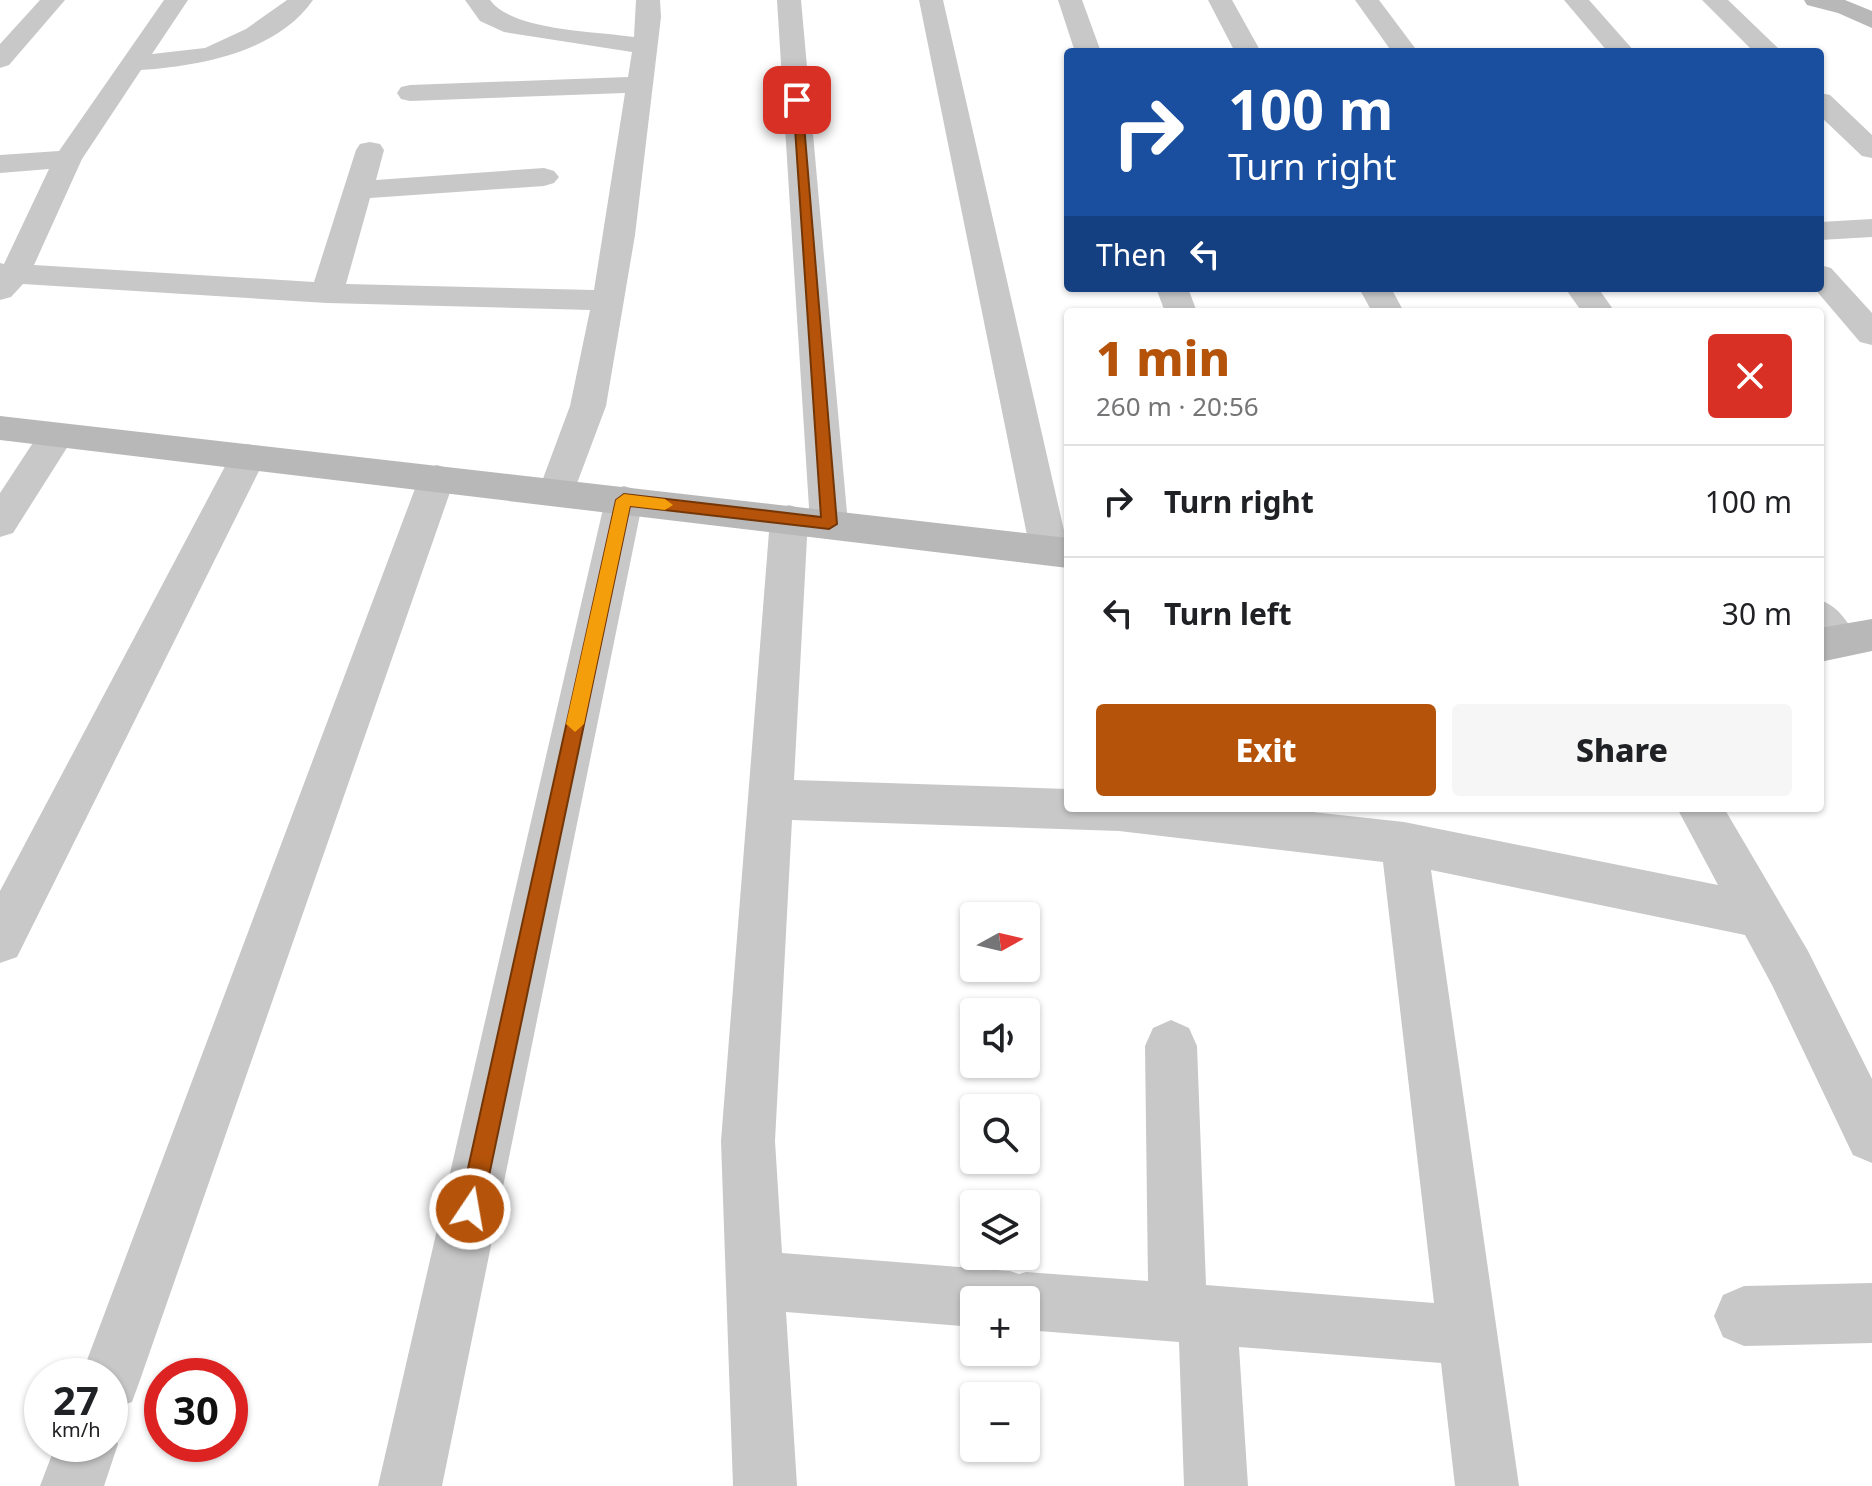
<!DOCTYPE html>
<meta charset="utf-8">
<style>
:root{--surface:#fff;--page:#f6f6f6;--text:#202124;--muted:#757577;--line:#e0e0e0;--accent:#b45309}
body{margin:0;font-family:"Noto Sans",sans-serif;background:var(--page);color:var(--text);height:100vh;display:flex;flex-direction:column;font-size:30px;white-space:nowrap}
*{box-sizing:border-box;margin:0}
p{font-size:26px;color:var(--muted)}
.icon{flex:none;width:44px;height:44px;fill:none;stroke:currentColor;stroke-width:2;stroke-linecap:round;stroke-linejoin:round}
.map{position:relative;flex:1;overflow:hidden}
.panel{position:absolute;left:1064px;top:308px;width:760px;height:504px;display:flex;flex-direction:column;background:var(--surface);border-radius:8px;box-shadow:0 2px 6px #0004}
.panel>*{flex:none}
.banner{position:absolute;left:1064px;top:48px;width:760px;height:244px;border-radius:8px;box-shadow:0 2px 6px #0004;background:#1a4fa0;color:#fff;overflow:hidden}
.needle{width:52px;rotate:82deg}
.tools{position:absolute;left:960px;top:902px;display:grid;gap:16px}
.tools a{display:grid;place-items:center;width:80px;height:80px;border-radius:8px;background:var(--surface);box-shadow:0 2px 6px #0004;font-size:40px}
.speed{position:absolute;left:24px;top:1358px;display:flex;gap:16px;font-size:40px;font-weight:700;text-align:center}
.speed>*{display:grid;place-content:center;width:104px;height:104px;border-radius:50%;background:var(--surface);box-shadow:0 2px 6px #0004;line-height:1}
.speed small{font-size:20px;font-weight:400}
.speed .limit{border:12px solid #d22;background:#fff;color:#111}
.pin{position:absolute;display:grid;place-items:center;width:68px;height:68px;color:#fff;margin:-34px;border-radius:16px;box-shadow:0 4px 12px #0006}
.me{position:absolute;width:88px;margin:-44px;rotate:12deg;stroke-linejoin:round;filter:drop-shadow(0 0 6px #0008)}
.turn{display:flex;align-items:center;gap:28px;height:168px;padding:0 32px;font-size:36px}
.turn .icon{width:104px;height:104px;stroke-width:2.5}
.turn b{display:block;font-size:56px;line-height:68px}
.then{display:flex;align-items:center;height:76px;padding:0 32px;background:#0003;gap:16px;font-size:30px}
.round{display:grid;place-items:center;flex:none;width:84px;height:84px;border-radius:8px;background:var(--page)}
.summary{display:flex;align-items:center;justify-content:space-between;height:136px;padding:0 32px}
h1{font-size:48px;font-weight:800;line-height:60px;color:var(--accent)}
.button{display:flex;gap:16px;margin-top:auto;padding:16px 32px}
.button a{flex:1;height:92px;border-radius:8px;background:var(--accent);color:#fff;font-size:32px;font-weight:800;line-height:92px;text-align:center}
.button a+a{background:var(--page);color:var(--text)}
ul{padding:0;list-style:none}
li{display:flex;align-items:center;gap:24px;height:112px;padding:0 32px;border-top:2px solid var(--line)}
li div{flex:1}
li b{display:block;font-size:30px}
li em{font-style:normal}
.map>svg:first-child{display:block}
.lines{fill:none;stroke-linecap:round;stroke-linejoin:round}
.street{fill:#c8c8c8;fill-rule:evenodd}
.secondary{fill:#b8b8b8;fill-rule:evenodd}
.route{fill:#b45309;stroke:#753606;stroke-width:2}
.slow{fill:#f59e0b}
</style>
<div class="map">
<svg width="1872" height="1486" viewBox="0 0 1872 1486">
<rect width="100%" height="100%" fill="#fff"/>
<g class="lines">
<!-- street -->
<g class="street">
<path d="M40,0H65L9,65L0,68V44Z"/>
<path d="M164,0H188L152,54L205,48L246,29L287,0H313C277,52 200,66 141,70L82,159L34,265L314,282L356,150L360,144L370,142L380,144L384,150L376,180L544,168L554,171L559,177L554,183L544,186L370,198L346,284L594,290L625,93L410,101L401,99L397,93L401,87L410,85L628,77L632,52L504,32L480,21L465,0H490C513,31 595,31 634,37L636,0H660L661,17L635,235L606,406L570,502L557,505L544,502L538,492L570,406L590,310L327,303L23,284L11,297L0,300V263L4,264L49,169L0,173V155L59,151Z"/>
<path d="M777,0H801L848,524L843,534L829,538L815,534L810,524Z"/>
<path d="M919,0H943L1068,548L1063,560L1049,565L1035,560L1030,550Z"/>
<path d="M1058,0H1082L1101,52H1075Z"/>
<path d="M1208,0H1232L1261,52H1235Z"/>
<path d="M1355,0H1379L1418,52H1392Z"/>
<path d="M1564,0H1589L1635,52H1608Z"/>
<path d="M1702,0H1728L1782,52H1754Z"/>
<path d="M1820,93L1830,95L1872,135V158L1862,156L1820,116Z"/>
<path d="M1872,219V237L1820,240V222Z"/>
<path d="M1820,265L1831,268L1872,313V345L1860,342L1814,288H1820Z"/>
<path d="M1156,288H1188L1197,312H1165Z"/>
<path d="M1359,288H1391L1404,312H1372Z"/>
<path d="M1565,288H1598L1615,312H1582Z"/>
<path d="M57,423L70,426L75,435L13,533L0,537V493L44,426Z"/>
<path d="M248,444L261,448L266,457L17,957L0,963V891L230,457L235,448Z"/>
<path d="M437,465L450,469L455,478L140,1380L132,1402L110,1410V1376H81L419,478L424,469Z"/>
<path d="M624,486L637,490L643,500L442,1486H378L605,500L611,490Z"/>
<path d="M789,505L802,509L808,519L794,780L1068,789V808H1276L1404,822L1718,885L1677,808H1724L1808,951L1872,1079V1163L1853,1155L1772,985L1745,935L1431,870L1519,1486H1455L1441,1363L1239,1347L1248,1486H1184L1179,1342L1026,1330V1300H974V1327L786,1312L797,1486H733L721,1141L770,519L776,509ZM792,820L1119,831L1383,862L1434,1303L1206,1285L1197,1046L1189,1028L1171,1020L1153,1028L1145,1046L1148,1281L1026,1272L1019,1274L1010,1271L782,1253L775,1141Z"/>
<path d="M1820,600C1840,607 1849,624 1859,642L1853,654C1841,658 1828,661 1820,649Z"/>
<path d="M1872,1283V1343L1744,1346L1723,1337L1714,1316L1723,1295L1744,1286Z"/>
<path d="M110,1424L118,1444L104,1486H40L56,1444H110Z"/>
</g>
<!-- secondary -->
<g class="secondary">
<path d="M1804,0H1845L1872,11V28L1838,13L1807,5Z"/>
<path d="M0,416L1068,538V568L0,440Z"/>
<path d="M1872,619V651L1820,662V628Z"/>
</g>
</g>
<!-- route -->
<path class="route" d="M793,98L802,100L837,524L829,529L630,506L482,1209L479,1217L470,1220L462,1217L459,1209L616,500L624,494L821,517Z"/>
<!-- slow -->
<path class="slow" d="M624,494L665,499L673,505L665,510L630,506L584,724L575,732L566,724L616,500Z"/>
</svg>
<div class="tools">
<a><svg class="needle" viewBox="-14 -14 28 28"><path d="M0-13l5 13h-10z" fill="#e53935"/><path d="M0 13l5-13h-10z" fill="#757577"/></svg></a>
<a><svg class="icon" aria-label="sound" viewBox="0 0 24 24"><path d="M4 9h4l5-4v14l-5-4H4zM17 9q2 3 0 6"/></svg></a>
<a><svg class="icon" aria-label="search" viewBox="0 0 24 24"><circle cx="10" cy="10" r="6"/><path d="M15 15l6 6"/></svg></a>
<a><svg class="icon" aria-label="layers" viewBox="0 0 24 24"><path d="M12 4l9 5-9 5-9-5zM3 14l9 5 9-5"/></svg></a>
<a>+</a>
<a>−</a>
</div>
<div class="speed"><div>27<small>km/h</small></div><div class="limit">30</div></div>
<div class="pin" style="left:797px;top:100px;background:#d93025"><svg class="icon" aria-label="arrive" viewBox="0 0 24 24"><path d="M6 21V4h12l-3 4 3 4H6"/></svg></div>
<svg class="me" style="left:470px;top:1209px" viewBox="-20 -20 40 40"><circle r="17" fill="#b45309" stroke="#fff" stroke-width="3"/><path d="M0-11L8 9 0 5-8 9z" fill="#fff"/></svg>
<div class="banner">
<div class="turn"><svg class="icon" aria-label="right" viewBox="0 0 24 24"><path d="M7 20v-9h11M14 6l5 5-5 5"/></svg><div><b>100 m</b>Turn right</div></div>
<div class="then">Then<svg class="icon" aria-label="left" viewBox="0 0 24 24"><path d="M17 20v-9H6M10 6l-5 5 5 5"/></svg></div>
</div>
<section class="panel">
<div class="summary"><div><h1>1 min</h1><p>260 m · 20:56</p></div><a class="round" style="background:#d93025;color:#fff"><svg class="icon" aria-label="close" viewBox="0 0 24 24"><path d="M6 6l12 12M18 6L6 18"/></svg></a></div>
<ul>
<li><svg class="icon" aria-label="right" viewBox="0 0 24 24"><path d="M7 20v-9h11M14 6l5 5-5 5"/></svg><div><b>Turn right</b></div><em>100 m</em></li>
<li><svg class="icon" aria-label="left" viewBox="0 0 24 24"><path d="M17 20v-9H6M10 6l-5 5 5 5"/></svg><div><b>Turn left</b></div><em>30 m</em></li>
</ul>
<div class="button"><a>Exit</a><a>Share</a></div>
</section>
</div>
